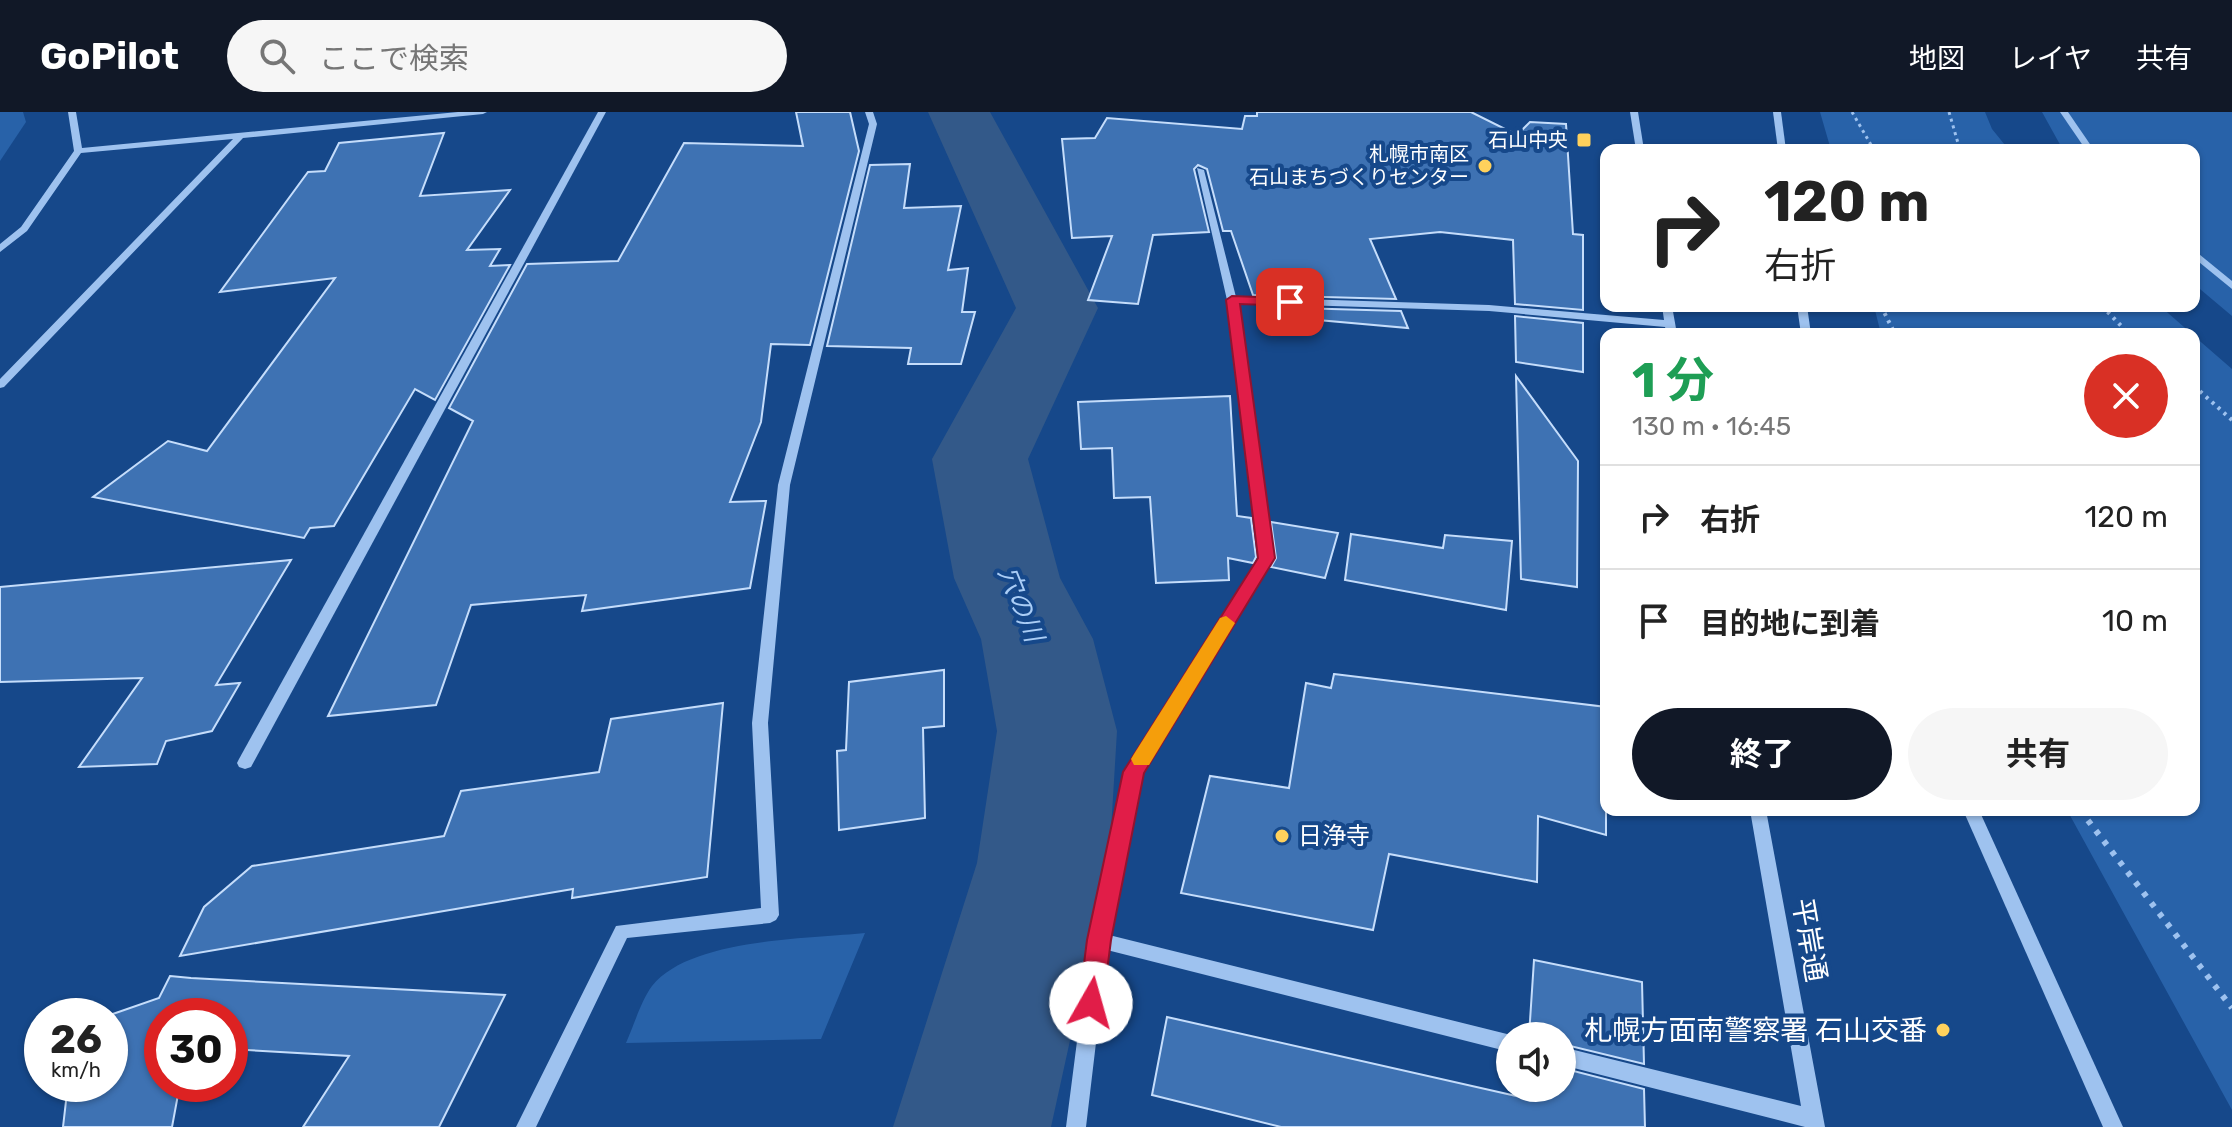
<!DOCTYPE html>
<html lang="ja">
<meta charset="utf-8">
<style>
:root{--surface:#fff;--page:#f6f6f6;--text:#222;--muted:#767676;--line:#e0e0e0;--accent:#111827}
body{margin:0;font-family:Rubik,"Noto Sans JP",sans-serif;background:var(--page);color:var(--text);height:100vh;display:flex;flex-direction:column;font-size:30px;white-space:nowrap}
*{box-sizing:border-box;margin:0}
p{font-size:26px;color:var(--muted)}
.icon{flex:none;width:44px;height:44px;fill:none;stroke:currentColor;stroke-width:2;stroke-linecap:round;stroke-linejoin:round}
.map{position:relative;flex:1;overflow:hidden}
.drawer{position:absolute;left:1600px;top:216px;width:600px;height:488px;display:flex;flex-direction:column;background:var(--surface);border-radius:16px;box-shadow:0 2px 6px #0004}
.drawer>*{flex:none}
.guide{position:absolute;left:1600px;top:32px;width:600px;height:168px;border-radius:16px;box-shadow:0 2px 6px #0004;background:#fff;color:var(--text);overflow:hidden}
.fabs{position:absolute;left:1496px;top:910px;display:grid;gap:16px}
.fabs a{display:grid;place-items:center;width:80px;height:80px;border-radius:50%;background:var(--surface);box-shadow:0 2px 6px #0004;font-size:40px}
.speed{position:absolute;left:24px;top:886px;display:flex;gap:16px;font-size:40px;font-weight:700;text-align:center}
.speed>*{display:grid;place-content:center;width:104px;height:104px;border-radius:50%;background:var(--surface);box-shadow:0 2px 6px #0004;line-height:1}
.speed small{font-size:20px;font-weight:400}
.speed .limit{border:12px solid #d22;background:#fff;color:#111}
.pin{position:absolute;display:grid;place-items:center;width:68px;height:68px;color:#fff;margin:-34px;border-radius:16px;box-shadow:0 4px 12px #0006}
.me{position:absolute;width:88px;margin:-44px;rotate:7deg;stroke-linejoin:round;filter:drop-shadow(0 0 6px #0008)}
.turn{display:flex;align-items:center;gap:28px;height:168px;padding:0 32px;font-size:36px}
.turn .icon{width:104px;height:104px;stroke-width:2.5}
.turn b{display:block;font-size:56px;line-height:68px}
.round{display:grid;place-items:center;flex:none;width:84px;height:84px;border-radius:42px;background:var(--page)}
.headline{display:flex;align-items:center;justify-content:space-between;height:136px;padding:0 32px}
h1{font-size:48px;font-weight:700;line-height:60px;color:#1e9e55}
.cta{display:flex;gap:16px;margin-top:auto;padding:16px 32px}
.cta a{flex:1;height:92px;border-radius:48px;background:var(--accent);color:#fff;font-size:32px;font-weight:700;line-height:92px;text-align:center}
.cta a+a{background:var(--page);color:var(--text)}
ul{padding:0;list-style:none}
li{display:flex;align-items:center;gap:24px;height:104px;padding:0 32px;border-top:2px solid var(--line)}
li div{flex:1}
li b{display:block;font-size:30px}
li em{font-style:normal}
header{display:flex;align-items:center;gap:48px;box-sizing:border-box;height:112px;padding:0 40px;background:var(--accent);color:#fff}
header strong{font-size:38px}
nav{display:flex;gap:44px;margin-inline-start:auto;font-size:28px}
.search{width:560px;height:72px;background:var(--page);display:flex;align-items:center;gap:20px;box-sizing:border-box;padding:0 28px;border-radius:44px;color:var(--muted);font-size:30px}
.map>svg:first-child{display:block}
.green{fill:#2862a9}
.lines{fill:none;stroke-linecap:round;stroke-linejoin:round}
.river{fill:#335989;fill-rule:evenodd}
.building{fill:#3e72b3;stroke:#c5ddfb;stroke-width:2}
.path-far2{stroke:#9ec2ef;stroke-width:3;stroke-dasharray:3 4;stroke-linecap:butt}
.path-far1{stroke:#9ec2ef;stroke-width:4;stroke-dasharray:3 5;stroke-linecap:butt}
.path{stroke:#9ec2ef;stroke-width:6;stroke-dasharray:5 8;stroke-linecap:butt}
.minor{fill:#9ec2ef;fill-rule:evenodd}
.route{fill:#e11d48;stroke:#92132f;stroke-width:2}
.slow{fill:#f59e0b}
.poi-dot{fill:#ffd15c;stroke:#16488a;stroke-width:3}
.labels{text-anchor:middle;stroke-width:8;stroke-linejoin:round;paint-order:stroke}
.far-poi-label{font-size:20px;fill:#fff;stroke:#16488a;text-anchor:end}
.poi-label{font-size:24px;fill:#fff;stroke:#16488a;text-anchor:start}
.water-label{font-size:26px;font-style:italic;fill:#aacdf6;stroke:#16488a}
.near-street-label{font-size:28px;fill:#fff;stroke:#16488a}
.near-poi-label{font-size:28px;fill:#fff;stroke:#16488a;text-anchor:end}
</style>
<header>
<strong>GoPilot</strong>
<div class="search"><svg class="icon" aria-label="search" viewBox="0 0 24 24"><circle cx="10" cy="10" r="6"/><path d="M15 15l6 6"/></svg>ここで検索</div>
<nav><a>地図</a><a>レイヤ</a><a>共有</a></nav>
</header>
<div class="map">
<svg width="2232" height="1015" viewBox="0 0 2232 1015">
<rect width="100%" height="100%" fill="#16488a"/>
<!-- green -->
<g class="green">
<path d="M0,0H23L26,10L0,49Z"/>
<path d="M1820,0H1985L1992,17L2009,38H1831Z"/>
<path d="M2042,0H2232V204L2194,172V38H2063Z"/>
<path d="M1874,194H2160L2192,222H1881Z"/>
<path d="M2194,224L2232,257V998L2067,698H2194Z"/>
<path d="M865,821L821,927L626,931C634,913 641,889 652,874C690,826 808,827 865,821Z"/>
</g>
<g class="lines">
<!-- river -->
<path class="river" d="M928,0H990L1098,196L1028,347L1060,466L1093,527L1117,619L1109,751L1051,1015H893L977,751L997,619L981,527L954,466L932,347L1016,196Z"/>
</g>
<!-- building -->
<g class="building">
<path d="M796,0H850L859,39L810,233L771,232L761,310L730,390L766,389L750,476L582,499L586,483L471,493L436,593L328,604L473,309L449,296L527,152L618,149L684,31L803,34Z"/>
<path d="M1257,0H1471L1517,23L1530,10L1566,12L1573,122L1583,123V198L1515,192L1513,128L1440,120L1370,127L1396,187L1253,183L1231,119H1223L1207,57L1198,53L1194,57L1209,120L1153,123L1138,192L1088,188L1112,124L1072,126L1062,27L1095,26L1107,6L1242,17L1245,4H1257Z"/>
<path d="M444,21L420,84L510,78L467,138L500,137L490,154L510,153L435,288L415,277L334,414L310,416L304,426L93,385L168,329L207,339L335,166L220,180L308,60L325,59L339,31Z"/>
<path d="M910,52L904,96L961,94L948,158L968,156L962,200H975L961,252H908L911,236L827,234L870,53Z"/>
<path d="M1258,195L1401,199L1408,216L1261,203Z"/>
<path d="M1515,204L1583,211V260L1516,250Z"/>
<path d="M1516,264L1578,349L1577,475L1521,467Z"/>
<path d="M1230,284L1237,404L1251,406L1256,445L1253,451L1228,446L1229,468L1156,471L1150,385L1114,386L1112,336L1081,337L1078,290Z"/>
<path d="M1271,410L1338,421L1325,466L1271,455L1276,446Z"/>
<path d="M1351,422L1443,436L1445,423L1512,429L1506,498L1345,468Z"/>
<path d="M291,448L216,573L240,571L212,619L166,629L157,652L79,655L142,566L0,570V475Z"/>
<path d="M944,558V614L923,616L925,706L839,718L837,639L846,638L849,570Z"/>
<path d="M1334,562L1606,595V723L1538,704L1537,770L1389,742L1373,818L1181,781L1210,664L1289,676L1306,571L1331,576Z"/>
<path d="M723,591L707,765L572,786L573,777L180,844L204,795L252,754L444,724L461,679L599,660L611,607Z"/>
<path d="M1534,848L1642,870L1644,952L1562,932V924H1529Z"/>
<path d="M170,864L191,866L505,883L439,1015H303L349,944L230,937V904H162V972H180L172,1015H63L68,972H110V904H107L159,886Z"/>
<path d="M1167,905L1525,986L1526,976H1562V956L1644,977L1645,1015H1281L1152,983Z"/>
</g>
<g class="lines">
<!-- path-far2 -->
<g class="path-far2">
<path d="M1852,0L1874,38"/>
<path d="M1949,0L1960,38"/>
</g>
<!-- path-far1 -->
<g class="path-far1">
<path d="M1881,194L1895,222"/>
<path d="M2102,194L2129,222"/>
<path d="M2194,274L2232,308"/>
</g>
<!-- path -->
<path class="path" d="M2080,698L2232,896"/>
<!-- minor -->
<g class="minor">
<path d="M68,0H76L82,36L458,0H487L483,2L243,26L4,275L0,276V267L233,27L81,41L27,119L0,140V132L21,115L74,39Z"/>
<path d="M598,0H606L251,655L245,657L239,655L237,651L239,647Z"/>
<path d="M865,0H873L877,12L790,373L768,611L779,803L776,808L770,811L627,826L536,1015H516L616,814L761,796L752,611L778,373L869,12Z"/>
<path d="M1630,0H1638L1644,38H1636Z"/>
<path d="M1773,0H1781L1786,38H1778Z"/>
<path d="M2060,0H2068L2094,38H2086Z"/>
<path d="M1197,56L1204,58L1236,185L1489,193L1664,208L1662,194H1672L1677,222H1667L1665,215L1489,199L1238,191L1273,446L1142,661L1109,823L1515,924H1510V940L1107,838L1086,1015H1066L1090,828L1126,660L1259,446L1227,188Z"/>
<path d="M2194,138L2232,169V177L2194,146Z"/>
<path d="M1797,194H1807L1811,222H1801Z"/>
<path d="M1750,698H1766L1825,1015H1805L1562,953V935L1801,994Z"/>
<path d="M1963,698H1979L2123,1015H2103Z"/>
</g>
</g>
<!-- route -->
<path class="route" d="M1232,184L1290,186L1296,190L1290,194L1240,192L1275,446L1144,661L1111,828L1103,891L1100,898L1091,902L1083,898L1079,891L1087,828L1123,660L1258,446L1226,188Z"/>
<!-- slow -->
<path class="slow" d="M1226,504L1235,511L1149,653H1134L1131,647L1134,642L1220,506Z"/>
<!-- markers -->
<g class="poi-dot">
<rect x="1576" y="20" width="16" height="16" rx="4"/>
<circle cx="1485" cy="54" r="8"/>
<circle cx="1282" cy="724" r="8"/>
<circle cx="1943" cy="918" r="8"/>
</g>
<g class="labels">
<!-- far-poi labels -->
<g class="far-poi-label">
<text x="1568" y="35">石山中央</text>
<text x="1469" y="49">札幌市南区<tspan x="1469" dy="23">石山まちづくりセンター</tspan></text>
</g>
<!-- poi labels -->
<g class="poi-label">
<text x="1298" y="732">日浄寺</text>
</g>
<!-- water labels -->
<g class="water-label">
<text transform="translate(1021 492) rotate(68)" y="9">穴の川</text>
</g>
<!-- near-street labels -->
<g class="near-street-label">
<text transform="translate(1810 828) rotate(80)" y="10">平岸通</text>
</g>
<!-- near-poi labels -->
<g class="near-poi-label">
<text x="1927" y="928">札幌方面南警察署 石山交番</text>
</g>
</g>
</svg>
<div class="fabs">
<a><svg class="icon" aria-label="sound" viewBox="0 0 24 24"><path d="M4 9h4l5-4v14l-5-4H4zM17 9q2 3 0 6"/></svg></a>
</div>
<div class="speed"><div>26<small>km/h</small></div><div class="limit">30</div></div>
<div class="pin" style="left:1290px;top:190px;background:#d93025"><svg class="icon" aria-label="arrive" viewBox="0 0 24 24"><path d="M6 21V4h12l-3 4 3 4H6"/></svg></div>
<svg class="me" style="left:1091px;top:891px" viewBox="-20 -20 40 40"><circle r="19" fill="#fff"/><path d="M0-13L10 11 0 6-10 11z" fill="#e11d48"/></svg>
<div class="guide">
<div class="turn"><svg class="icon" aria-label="right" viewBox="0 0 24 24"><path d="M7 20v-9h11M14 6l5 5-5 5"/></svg><div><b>120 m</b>右折</div></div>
</div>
<section class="drawer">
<div class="headline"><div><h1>1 分</h1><p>130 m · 16:45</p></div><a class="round" style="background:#d93025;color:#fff"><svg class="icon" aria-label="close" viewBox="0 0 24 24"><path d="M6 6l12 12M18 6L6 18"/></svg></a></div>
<ul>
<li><svg class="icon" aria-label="right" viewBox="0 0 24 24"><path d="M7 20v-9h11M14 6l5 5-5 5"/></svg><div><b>右折</b></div><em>120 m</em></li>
<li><svg class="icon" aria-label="arrive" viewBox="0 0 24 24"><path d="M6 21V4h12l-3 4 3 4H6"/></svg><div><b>目的地に到着</b></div><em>10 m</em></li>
</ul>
<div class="cta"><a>終了</a><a>共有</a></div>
</section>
</div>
